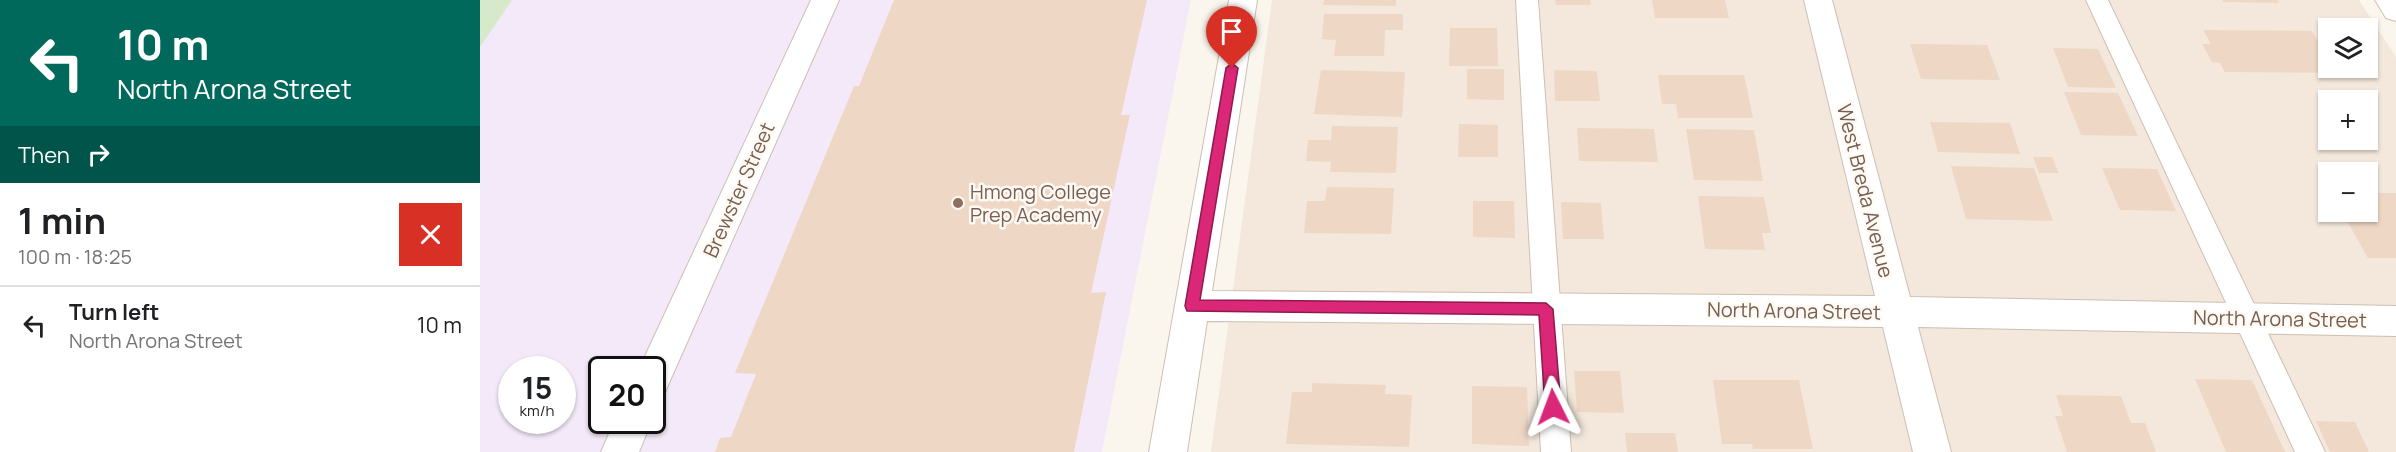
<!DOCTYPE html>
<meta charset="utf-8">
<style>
:root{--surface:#fff;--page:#f6f6f6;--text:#202124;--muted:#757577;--line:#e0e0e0}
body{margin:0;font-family:Manrope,sans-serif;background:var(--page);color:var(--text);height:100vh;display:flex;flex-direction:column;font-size:22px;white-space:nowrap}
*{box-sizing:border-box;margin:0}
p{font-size:20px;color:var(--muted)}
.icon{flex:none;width:33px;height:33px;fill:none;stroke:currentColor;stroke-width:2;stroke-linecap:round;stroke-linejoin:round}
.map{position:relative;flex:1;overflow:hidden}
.drawer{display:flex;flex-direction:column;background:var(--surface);width:480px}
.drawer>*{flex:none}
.guide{background:#00695c;color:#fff;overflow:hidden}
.buttons{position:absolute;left:1838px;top:18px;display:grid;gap:12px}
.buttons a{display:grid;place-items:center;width:60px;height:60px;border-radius:0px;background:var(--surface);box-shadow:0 2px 4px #0004;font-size:30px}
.speed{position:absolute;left:18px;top:356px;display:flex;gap:12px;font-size:30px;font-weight:700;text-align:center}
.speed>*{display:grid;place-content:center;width:78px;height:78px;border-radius:50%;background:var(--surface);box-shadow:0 2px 4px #0004;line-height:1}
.speed small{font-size:15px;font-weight:400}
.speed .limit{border:3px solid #111;border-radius:9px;background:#fff;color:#111}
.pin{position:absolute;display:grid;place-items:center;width:51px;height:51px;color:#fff;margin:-62px -26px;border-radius:50% 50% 50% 0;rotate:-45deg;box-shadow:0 0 6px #0007}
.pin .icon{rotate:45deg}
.me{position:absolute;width:66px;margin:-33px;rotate:357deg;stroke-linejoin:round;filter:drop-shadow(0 0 4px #0008)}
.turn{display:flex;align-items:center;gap:21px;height:126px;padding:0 18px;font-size:27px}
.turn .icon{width:78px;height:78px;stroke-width:2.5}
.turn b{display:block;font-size:42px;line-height:51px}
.then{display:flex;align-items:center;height:57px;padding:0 18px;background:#0003;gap:12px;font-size:22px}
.round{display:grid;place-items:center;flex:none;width:63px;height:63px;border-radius:0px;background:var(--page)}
.head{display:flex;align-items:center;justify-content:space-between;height:102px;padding:0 18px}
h1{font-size:36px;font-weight:700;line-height:45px}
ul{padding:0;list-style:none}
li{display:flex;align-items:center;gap:18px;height:78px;padding:0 18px;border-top:2px solid var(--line)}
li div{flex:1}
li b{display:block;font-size:22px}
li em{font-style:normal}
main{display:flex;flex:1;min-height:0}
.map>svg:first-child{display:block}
.residential{fill:#f3e8db;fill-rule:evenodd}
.education{fill:#f3e9f8;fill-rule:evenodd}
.green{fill:#d6e9cb}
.building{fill:#efd7c6}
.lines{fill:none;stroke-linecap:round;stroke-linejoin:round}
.service-casing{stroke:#cdbfb2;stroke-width:2}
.minor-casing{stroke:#cdbfb2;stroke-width:2}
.secondary-casing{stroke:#d0bfb0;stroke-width:2}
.service{fill:#fff;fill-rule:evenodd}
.minor{fill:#fff;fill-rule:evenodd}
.secondary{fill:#fff;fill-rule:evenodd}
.route{fill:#db2777;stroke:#8e194d;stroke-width:1.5}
.education-dot{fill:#8d6e63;stroke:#fefaf3;stroke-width:2}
.labels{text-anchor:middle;stroke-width:5;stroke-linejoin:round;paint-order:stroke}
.street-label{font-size:20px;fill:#765f50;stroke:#fefaf3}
.education-label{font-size:20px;fill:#785e54;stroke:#fefaf3;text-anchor:start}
</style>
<main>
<section class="drawer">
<div class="guide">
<div class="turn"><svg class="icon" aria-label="left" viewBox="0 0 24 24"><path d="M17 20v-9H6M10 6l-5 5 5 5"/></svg><div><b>10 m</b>North Arona Street</div></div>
<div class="then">Then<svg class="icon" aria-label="right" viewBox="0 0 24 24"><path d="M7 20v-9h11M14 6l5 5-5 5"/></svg></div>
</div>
<div class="head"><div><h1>1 min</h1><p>100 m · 18:25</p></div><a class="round" style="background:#d93025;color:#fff"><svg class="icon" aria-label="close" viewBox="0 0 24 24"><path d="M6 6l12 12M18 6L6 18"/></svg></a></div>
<ul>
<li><svg class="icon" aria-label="left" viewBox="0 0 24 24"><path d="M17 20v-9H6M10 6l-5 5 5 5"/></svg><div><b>Turn left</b><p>North Arona Street</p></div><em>10 m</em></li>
</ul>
</section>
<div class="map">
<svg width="1916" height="452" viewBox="0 0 1916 452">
<rect width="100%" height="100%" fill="#fbf6ed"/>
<!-- residential -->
<path class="residential" d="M792,0H1879L1916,57V452H731ZM1848,28H1887V68H1848ZM1848,100H1887V140H1848ZM1848,172H1887V212H1848Z"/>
<!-- education -->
<path class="education" d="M0,0H711L622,452H0ZM32,369H82V420H32ZM122,369H172V420H122Z"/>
<!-- green -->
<path class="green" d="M0,0H32L0,47Z"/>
<!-- building -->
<g class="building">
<path d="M414,0H667L641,115H650L611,293L626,292L594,452H235L240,438L251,437L276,374L255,373L374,86H379Z"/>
<path d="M844,0H916V6L843,5Z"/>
<path d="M1075,0H1110L1111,5H1076Z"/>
<path d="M1172,0H1245L1249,18H1175Z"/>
<path d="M1742,0H1797L1799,3L1743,2Z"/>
<path d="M844,14H923V30H905L904,56H854L856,40L842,39Z"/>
<path d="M970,28H1017L1018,66H969Z"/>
<path d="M1723,30L1832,31L1848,58V68H1854L1857,73L1745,72L1740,63L1732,62L1722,44H1731Z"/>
<path d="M1430,44L1507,45L1520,80L1441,79Z"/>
<path d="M1573,48L1618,49L1636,88L1588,87Z"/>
<path d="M987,69H1024V100L987,99Z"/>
<path d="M841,70L925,72L922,117L834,114Z"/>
<path d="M1074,70L1117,71L1120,101H1075Z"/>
<path d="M1178,75H1264L1273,118H1198L1196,104H1182Z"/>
<path d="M1584,92L1638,93L1658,136L1601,135Z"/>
<path d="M1450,122L1530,123L1540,154L1458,152Z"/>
<path d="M979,124L1018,125V157H978Z"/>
<path d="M852,126L918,127L916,173L850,172L851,162L826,161L828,140H851Z"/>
<path d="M1097,128L1174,129L1178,162L1099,161Z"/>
<path d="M1206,129L1274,130L1283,181L1214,180Z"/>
<path d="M1553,157H1572L1579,173H1559Z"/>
<path d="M1471,166L1554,168L1573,221L1486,219Z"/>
<path d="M1622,168L1677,169L1696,211L1640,210Z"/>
<path d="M847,187L914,188L911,234L824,233L827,201H845Z"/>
<path d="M1887,193H1916V258H1888L1862,212H1887Z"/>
<path d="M1218,196L1284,197L1291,233H1282L1285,250L1225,249Z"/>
<path d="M993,201H1034L1035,238L993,237Z"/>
<path d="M1081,202L1121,203L1124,239H1083Z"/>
<path d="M1094,371H1140L1144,413L1097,412Z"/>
<path d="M1715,379L1772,380L1805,452H1746Z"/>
<path d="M1233,380H1319L1333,449H1273L1272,444H1242Z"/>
<path d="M832,383L906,385L905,394L932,395L929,447L806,444L812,392H832Z"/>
<path d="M992,386L1047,387L1049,446L992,444Z"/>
<path d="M1576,395L1641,396L1651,423H1665L1676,452H1587L1575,416H1583Z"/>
<path d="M1836,421L1875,422L1889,452H1850Z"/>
<path d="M1145,433H1195L1198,452H1147Z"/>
</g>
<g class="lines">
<!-- service casing -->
<g class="service-casing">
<g id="service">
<path d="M1036,0H1058L1091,452H1061Z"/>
<path d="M1606,0H1628L1845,452H1815Z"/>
</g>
</g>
<!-- minor casing -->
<g class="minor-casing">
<g id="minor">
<path d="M331,0H359L185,392L172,396V369H159Z"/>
<path d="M749,0H777L732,291L1395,296L1324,0H1352L1430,297L1916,306V336L1438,327L1471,452H1433L1403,327L727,321L707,452H669Z"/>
<path d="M135,420H172L159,452H121Z"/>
</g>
</g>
<!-- secondary casing -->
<g class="secondary-casing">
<path id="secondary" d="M1895,0H1916V21L1906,18Z"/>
</g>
<!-- service -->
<use href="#service" class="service"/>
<!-- minor -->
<use href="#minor" class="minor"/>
<!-- secondary -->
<use href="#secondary" class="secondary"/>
</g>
<!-- route -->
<path class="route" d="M752,63L758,68L720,300L1066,303L1073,309L1081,407L1078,412L1073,414L1068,412L1065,407L1059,315L707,311L705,306L746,68Z"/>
<!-- markers -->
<circle class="education-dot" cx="478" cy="203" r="6"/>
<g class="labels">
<!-- street labels -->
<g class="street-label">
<text transform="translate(259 190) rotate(-66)" y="7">Brewster Street</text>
<text transform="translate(1385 191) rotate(76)" y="7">West Breda Avenue</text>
<text transform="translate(1314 311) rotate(1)" y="7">North Arona Street</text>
<text transform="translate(1800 319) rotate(1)" y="7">North Arona Street</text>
</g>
<!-- education labels -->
<g class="education-label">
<text x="490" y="199">Hmong College<tspan x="490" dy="23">Prep Academy</tspan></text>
</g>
</g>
</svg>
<div class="buttons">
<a><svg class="icon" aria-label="layers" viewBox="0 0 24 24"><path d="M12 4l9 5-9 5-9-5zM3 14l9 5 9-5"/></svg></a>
<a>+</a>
<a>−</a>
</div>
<div class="speed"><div>15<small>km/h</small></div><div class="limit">20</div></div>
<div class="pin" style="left:752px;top:68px;background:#d93025"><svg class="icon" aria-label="arrive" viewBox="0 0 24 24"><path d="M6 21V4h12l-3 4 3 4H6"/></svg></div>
<svg class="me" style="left:1073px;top:407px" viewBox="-20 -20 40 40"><path d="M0-17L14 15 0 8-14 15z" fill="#db2777" stroke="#fff" stroke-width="4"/></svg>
</div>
</main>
